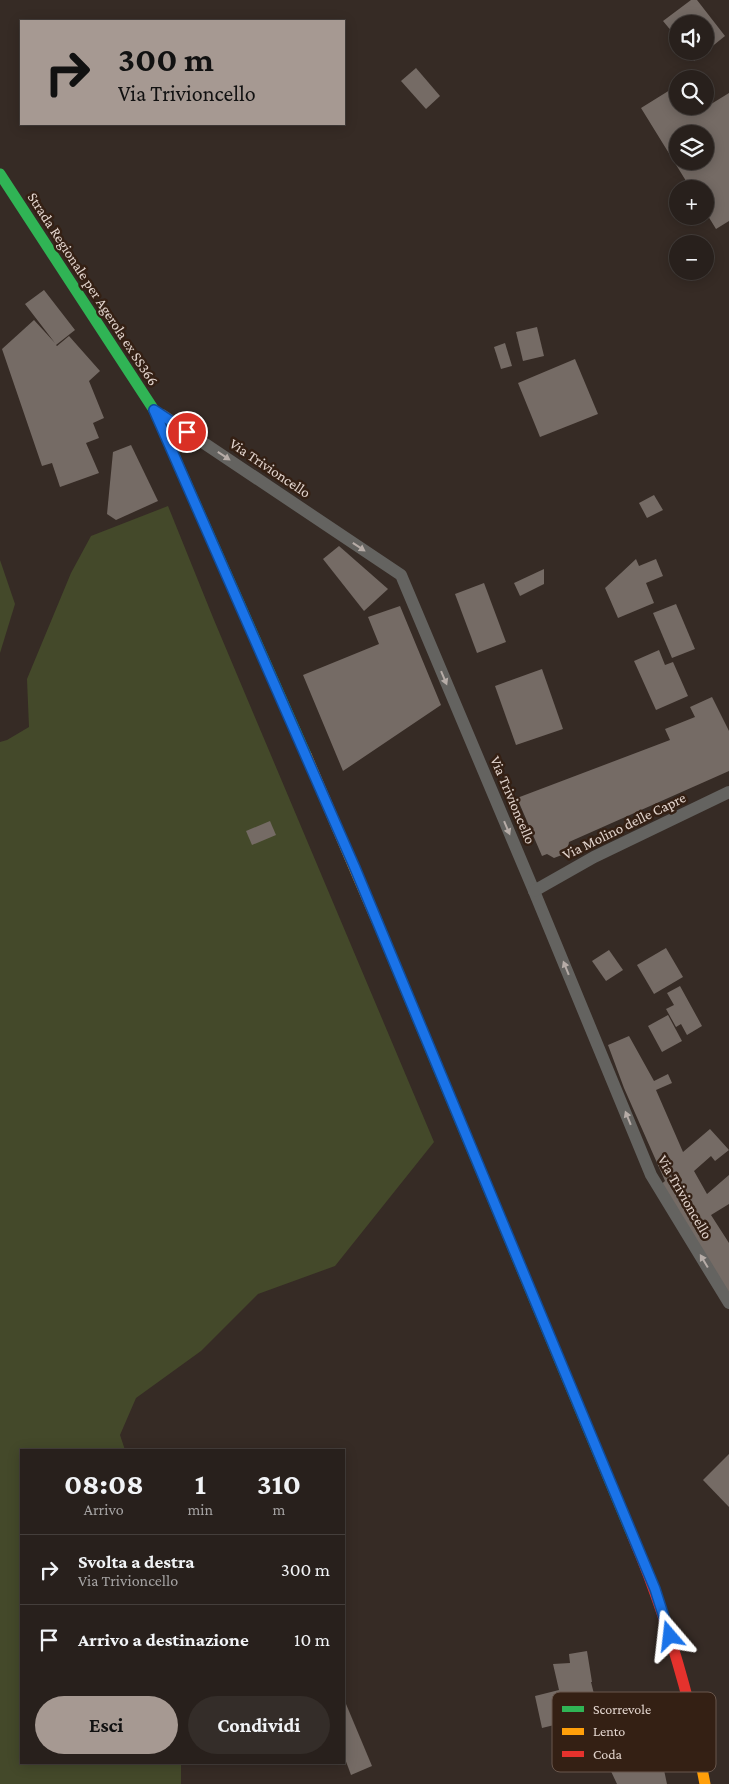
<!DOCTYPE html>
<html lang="it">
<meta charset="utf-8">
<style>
:root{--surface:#28201c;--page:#342d29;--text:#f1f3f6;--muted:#a5a3a3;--line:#443e3b;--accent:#a69992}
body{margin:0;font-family:"Crimson Pro",serif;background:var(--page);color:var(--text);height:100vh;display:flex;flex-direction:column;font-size:19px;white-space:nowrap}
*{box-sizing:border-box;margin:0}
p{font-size:16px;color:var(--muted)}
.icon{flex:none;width:28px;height:28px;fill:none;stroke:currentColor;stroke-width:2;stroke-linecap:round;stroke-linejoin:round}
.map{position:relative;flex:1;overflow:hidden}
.details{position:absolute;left:20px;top:1449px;width:325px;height:315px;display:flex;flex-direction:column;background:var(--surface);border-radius:0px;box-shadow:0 2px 12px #0003,0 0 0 1px var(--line)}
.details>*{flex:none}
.top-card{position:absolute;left:20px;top:20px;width:325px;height:105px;border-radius:0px;box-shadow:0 2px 12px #0003,0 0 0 1px var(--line);background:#a69992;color:#111;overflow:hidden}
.buttons{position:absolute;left:669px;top:15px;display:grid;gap:10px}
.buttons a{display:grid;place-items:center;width:45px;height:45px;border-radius:50%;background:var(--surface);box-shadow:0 2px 12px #0003,0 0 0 1px var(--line);font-size:25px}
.pin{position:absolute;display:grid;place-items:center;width:42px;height:42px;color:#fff;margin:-21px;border:2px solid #fff;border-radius:50%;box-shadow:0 1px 5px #0007}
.me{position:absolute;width:55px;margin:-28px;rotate:343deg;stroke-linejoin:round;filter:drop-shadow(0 0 4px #0008)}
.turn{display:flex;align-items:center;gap:18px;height:105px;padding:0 15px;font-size:22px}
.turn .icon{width:65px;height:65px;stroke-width:2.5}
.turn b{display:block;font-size:35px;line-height:42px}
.eta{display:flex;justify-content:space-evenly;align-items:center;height:85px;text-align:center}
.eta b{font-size:30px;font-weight:700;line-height:35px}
.cta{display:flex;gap:10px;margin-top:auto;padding:10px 15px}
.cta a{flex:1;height:58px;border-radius:30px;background:var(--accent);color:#111;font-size:20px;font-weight:700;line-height:58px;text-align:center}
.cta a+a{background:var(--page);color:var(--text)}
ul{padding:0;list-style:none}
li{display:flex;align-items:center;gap:15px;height:70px;padding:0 15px;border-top:1px solid var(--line)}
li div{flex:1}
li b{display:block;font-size:19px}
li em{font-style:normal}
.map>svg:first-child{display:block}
.green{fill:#44492a}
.building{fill:#756b65;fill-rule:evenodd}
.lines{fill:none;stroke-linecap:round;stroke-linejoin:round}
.lane{stroke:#646360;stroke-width:12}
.fast{stroke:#30b455;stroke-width:11}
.slow{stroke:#ff9f0a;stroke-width:11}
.jam{stroke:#e5322d;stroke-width:11}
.oneway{fill:#b6aca7}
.route-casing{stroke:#114b97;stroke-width:12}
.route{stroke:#1a73e8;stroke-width:9}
.labels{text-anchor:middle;stroke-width:5;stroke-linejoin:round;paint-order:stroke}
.street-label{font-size:15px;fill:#e2d4cd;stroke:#342014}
.key{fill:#342014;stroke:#68564c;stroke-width:1}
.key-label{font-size:14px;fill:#e2d4cd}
</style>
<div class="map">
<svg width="729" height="1784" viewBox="0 0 729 1784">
<rect width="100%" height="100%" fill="#362b25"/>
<!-- green -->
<g class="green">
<path d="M168,506L214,620L434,1142L335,1266L258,1294L201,1351L136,1398L120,1435L125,1450H21V1762L181,1763V1784H0V742L7,740L29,727L27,679L71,573L91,536Z"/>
<path d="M0,560L15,604L0,653Z"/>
</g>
<!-- building -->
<g class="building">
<path d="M691,0H697L725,36L694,61L687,51H705V24H678V39L663,21Z"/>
<path d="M416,68L440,96L426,109L401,81Z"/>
<path d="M678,85V106H701L703,109L729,93V221L716,229L705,211V189H691L641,108ZM678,134H705V161H678Z"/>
<path d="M44,290L75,330L56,345L57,346L69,336L100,371L89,381L104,418L93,423L99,438L86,443L99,473L60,487L52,463L42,466L2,349L34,320L55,343L25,304Z"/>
<path d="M537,327L544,356L523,361L516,332Z"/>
<path d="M505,343L512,366L501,369L494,347Z"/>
<path d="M575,359L598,414L540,437L518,383Z"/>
<path d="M131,445L158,501L116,520L107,514L113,452Z"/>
<path d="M654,495L663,510L647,518L639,503Z"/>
<path d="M339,546L388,589L364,611L323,559Z"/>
<path d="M636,559L639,566L656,559L663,576L646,583L654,603L618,618L605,588Z"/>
<path d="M544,569V584L520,596L514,583Z"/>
<path d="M484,583L506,642L477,653L455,594Z"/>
<path d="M676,604L695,649L672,658L653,613Z"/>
<path d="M400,606L441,705L343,771L303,675L379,644L368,617Z"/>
<path d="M659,650L665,665L673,662L688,696L656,710L634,661Z"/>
<path d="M542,669L563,729L516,745L495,686Z"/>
<path d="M712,697L729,731V771L569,842L567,853L554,858L547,854L542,856L517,798L670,740L665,729L695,717L690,707Z"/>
<path d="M270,821L276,835L252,845L246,831Z"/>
<path d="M666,948L683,977L654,994L637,965Z"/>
<path d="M609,950L623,970L606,981L592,961Z"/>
<path d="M680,986L702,1026L687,1035L681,1024L676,1027L666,1009L674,1005L667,993Z"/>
<path d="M668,1015L682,1041L662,1052L648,1026Z"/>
<path d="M629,1036L654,1081L668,1074L672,1083L656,1090L683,1152L710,1129L729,1150L715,1161L711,1156L694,1171L707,1194L729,1175V1204L711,1215L729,1243V1299L658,1187L665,1181L624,1088L608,1045Z"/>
<path d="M729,1454V1507L703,1480Z"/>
<path d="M587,1651L592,1682H591L599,1714L542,1728L535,1696L559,1690L553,1664L570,1663L569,1654Z"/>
<path d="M346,1704L372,1766L351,1775L344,1756V1705Z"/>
<path d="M638,1721L652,1756H661L667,1784H617L591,1729Z"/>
</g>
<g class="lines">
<!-- lane -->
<g class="lane">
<path d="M162,415L401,575L534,891L651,1175L729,1303"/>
<path d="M534,891L594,857L729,792"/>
</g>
<!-- fast -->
<g class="fast">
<path d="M0,174L154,410L306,755"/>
<path d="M377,921L633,1537"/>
</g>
<!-- slow -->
<g class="slow">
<path d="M306,755L377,921"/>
<path d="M690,1708L705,1784"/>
</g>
<!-- jam -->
<path class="jam" d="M633,1537C657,1593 675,1649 690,1708"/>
</g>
<!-- one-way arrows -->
<defs><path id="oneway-solid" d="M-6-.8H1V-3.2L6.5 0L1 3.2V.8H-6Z" transform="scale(1.25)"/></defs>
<g class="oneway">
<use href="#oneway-solid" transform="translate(224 456) rotate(34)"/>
<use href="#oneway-solid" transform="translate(359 547) rotate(34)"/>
<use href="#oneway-solid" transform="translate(444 678) rotate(67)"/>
<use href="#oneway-solid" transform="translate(507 828) rotate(67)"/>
<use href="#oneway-solid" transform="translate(566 968) rotate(-112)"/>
<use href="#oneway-solid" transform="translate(628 1118) rotate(-112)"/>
<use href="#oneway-solid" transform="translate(704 1261) rotate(-121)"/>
</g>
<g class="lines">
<!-- route casing -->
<g class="route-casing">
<path id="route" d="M187,432L154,410L355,868L655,1589L670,1636"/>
</g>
<!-- route -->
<use href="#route" class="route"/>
</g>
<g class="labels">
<!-- street labels -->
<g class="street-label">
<text transform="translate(93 289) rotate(57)" y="5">Strada Regionale per Agerola ex SS366</text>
<text transform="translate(270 468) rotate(34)" y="5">Via Trivioncello</text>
<text transform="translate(513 800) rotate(67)" y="5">Via Trivioncello</text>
<text transform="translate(624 826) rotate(-26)" y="5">Via Molino delle Capre</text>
<text transform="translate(685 1197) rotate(60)" y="5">Via Trivioncello</text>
</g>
</g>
<!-- legend -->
<rect x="552" y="1692" width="164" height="80" rx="8" class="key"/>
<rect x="562" y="1706" width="22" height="6" fill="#30b455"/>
<rect x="562" y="1728" width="22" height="7" fill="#ff9f0a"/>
<rect x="562" y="1751" width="22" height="6" fill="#e5322d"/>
<g class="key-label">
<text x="593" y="1714">Scorrevole</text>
<text x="593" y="1736">Lento</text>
<text x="593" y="1759">Coda</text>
</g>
</svg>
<div class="buttons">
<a><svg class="icon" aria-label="sound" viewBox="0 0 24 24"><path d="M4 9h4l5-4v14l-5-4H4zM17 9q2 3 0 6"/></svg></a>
<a><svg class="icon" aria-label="search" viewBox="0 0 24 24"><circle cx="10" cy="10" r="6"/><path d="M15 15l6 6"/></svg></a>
<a><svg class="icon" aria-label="layers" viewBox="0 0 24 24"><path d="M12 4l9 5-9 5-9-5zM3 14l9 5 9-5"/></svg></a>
<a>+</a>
<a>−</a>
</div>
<div class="pin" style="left:187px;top:432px;background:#d93025"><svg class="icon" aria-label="arrive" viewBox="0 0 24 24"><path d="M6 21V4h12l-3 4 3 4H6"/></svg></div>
<svg class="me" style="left:670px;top:1636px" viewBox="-20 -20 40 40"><path d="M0-17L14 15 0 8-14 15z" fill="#1a73e8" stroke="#fff" stroke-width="4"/></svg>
<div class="top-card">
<div class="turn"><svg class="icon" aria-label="right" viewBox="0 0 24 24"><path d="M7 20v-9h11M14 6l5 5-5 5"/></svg><div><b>300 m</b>Via Trivioncello</div></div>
</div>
<section class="details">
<div class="eta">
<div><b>08:08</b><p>Arrivo</p></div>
<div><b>1</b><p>min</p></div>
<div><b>310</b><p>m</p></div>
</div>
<ul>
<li><svg class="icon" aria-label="right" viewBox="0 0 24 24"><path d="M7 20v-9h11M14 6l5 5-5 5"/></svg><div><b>Svolta a destra</b><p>Via Trivioncello</p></div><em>300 m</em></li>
<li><svg class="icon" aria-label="arrive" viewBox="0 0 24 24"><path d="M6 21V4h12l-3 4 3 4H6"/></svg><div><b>Arrivo a destinazione</b></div><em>10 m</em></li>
</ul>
<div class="cta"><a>Esci</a><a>Condividi</a></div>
</section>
</div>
